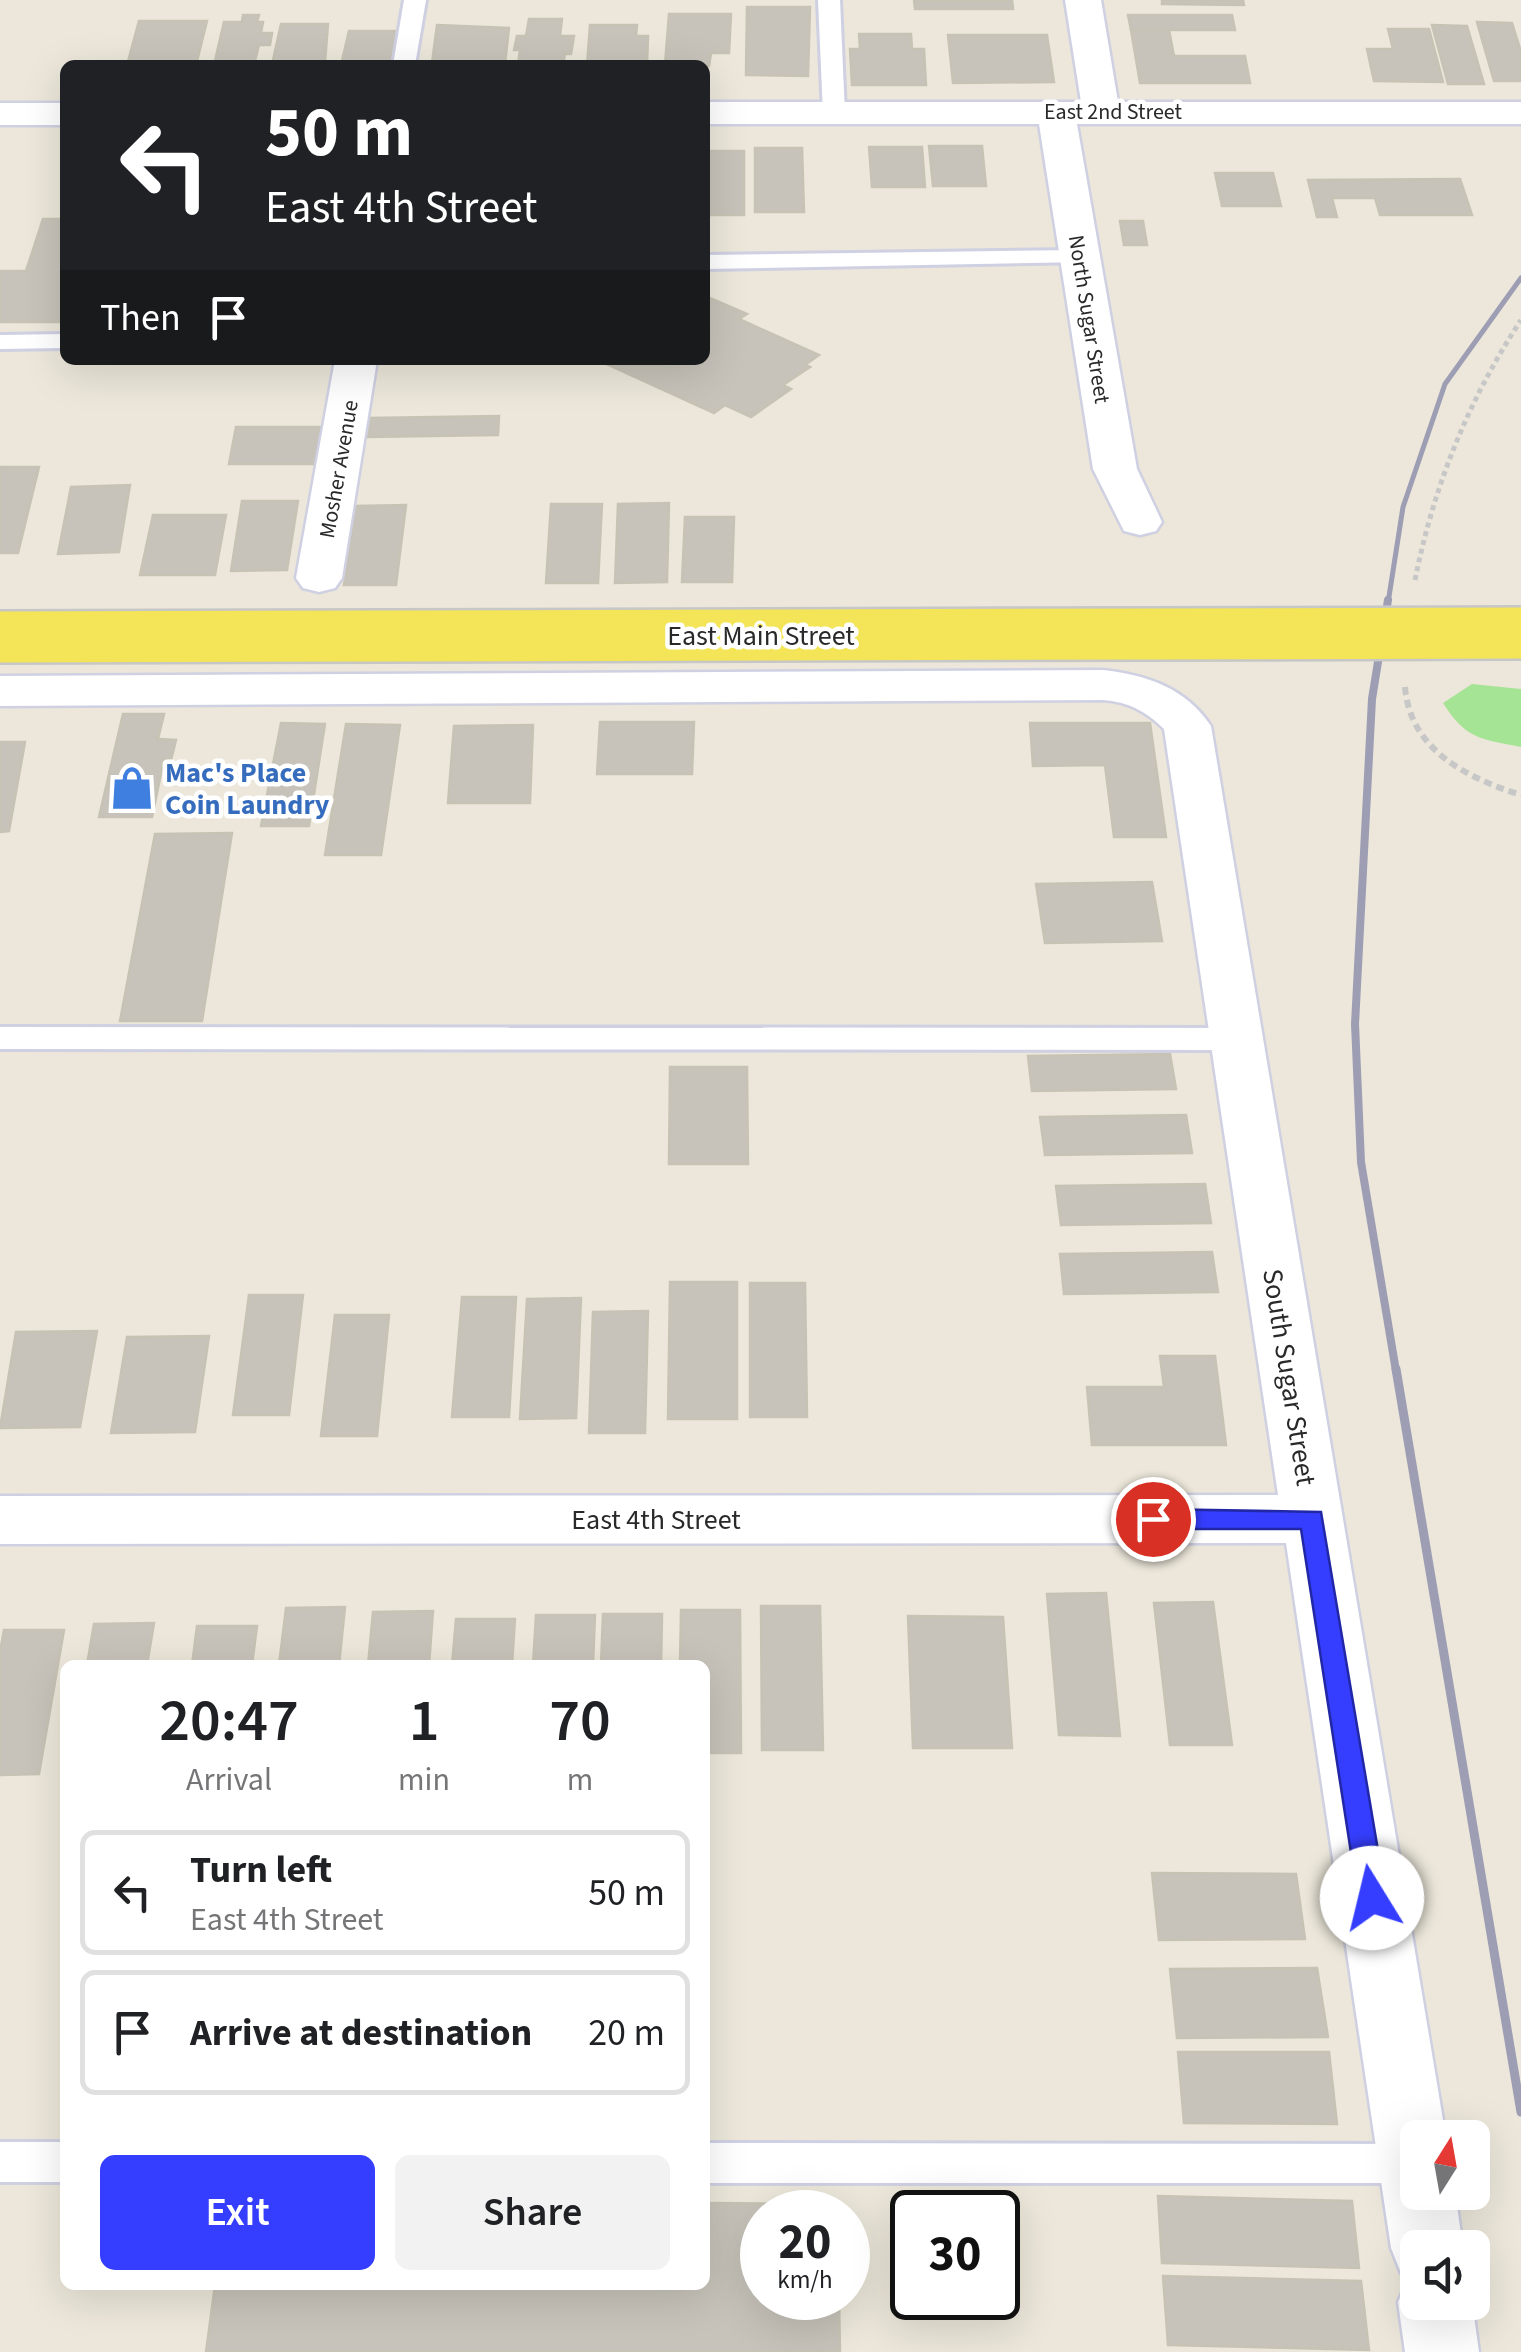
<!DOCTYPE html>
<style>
:root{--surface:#fff;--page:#f2f2f2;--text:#202124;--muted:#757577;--line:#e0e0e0;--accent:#353efe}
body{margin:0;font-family:"Source Sans 3",sans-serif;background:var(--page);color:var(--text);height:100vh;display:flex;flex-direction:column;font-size:38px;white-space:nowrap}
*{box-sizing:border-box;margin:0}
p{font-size:32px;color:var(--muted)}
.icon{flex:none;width:55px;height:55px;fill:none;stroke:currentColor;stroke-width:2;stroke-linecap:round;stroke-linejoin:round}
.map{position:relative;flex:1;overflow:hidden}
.panel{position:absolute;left:60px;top:1660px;width:650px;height:630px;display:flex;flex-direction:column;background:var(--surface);border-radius:15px;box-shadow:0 10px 40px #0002}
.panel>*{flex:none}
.top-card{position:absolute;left:60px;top:60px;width:650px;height:305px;border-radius:15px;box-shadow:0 10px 40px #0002;background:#202124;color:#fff;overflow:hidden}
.needle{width:65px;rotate:11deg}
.fabs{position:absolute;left:1400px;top:2120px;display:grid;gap:20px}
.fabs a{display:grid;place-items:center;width:90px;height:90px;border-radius:15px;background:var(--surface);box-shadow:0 10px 40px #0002;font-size:50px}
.speed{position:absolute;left:740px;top:2190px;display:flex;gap:20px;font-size:50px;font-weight:700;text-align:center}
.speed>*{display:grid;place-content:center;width:130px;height:130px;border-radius:50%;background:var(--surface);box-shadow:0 10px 40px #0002;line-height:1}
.speed small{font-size:25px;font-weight:400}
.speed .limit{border:5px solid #111;border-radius:15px;background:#fff;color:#111}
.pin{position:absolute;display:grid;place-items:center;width:85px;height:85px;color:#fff;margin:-42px;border:5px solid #fff;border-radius:50%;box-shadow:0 2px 10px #0007}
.me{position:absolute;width:110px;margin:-55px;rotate:351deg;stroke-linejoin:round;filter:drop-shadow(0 0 8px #0008)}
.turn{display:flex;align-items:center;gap:35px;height:210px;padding:0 40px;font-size:45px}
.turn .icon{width:130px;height:130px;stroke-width:2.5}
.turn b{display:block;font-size:70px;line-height:85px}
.then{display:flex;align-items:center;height:95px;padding:0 40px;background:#0003;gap:20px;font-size:38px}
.eta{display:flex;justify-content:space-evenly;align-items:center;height:170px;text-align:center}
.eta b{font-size:60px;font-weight:600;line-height:70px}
.primary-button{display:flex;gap:20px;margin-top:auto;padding:20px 40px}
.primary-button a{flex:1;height:115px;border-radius:15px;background:var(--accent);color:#fff;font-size:40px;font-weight:600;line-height:115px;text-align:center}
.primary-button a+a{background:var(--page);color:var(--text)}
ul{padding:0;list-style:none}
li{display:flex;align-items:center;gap:30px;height:125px;margin:0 20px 15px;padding:0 20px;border:5px solid var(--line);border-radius:15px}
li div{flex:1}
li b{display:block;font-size:38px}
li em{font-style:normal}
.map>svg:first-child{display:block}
.green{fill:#a5e495}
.building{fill:#c7c3ba;stroke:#c7c3b4;stroke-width:2.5}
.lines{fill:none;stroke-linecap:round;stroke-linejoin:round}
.lane-casing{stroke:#cfd0e2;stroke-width:6}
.street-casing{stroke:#cfd0e2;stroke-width:5}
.path-far1{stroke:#c7c7c7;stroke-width:5;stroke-dasharray:5 4;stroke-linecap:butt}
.path{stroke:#c7c7c7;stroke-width:6;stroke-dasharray:8 5;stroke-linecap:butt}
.lane{fill:#fff;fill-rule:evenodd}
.street{fill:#fff;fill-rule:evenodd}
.rail-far2{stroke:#9d9db4;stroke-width:5}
.rail-far1{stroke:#9d9db4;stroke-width:8}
.rail{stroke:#9d9db4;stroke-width:9}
.primary-bridge-casing{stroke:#c7c7c7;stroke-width:56;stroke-linecap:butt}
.primary-bridge{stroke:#f3e557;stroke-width:51}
.route{fill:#353efe;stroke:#2228a5;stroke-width:2.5}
.labels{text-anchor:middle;stroke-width:9;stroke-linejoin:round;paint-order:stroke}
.far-street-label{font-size:22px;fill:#292929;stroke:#fff}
.street-label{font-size:28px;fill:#292929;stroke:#fff}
.shop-label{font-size:28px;font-weight:bold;fill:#366cbe;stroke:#fff;text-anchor:start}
</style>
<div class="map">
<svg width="1521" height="2352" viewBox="0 0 1521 2352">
<rect width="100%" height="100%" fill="#ece7da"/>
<!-- green -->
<path class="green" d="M1472,684L1521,689V747C1480,739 1466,739 1443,703Z"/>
<!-- building -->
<g class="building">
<path d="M914,0H1012L1013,9H915Z"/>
<path d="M1162,0H1243L1244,5L1162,4Z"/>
<path d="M747,7H810L808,76L746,75Z"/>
<path d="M669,14H731L729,53H711L709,66L665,65Z"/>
<path d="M243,15H259L257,22H263L261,33H272L270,45H259L254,65H214L224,22H242Z"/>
<path d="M1128,15H1232L1235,30H1131Z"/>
<path d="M529,19H562L560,36H574L571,54H565L563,65H518L520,50H514L517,36H526Z"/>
<path d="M139,21H207L196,65H127Z"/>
<path d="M1477,22L1512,23L1521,52V81H1494Z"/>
<path d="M281,24H328L325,62L272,65Z"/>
<path d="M437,25L509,28L505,64L432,63Z"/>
<path d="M590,25H637L636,36H648L647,65H587Z"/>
<path d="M1432,25L1467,26L1484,84H1448Z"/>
<path d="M1388,29H1429L1443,82L1374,81L1367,49H1393Z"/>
<path d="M1131,30H1169L1174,56H1245L1250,83H1140Z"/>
<path d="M349,31H396L390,65H341Z"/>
<path d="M859,34H911L912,49H924L926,85H852L850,49H860Z"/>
<path d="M948,35H1047L1054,82L953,83Z"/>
<path d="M929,146H982L986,186H933Z"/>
<path d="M869,147H922L925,187H872Z"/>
<path d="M755,148H802L804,212H755Z"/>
<rect x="705" y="151" width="39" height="64"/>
<path d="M1215,173H1273L1281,206H1222Z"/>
<path d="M1460,179L1472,215H1380L1375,198H1332L1337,217H1317L1308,180Z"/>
<path d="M43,219H65V322H0V271H26Z"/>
<path d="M1120,221H1143L1147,245H1124Z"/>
<path d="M705,296L747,314L739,319L819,355L805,365L810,367L783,385L791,389L751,417L725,405L714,413L598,360H705Z"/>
<path d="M499,416L498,435L367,437L369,418Z"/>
<path d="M236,427H323L318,464H229Z"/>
<path d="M0,467H39L18,553H0Z"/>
<path d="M130,485L119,552L58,554L71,487Z"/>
<path d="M242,501H298L287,570L231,571Z"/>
<path d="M669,503L667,582L615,583L618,504Z"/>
<path d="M551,504H602L598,583H546Z"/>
<path d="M406,505L396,585H344L355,506Z"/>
<path d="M153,515H226L215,575H140Z"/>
<path d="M685,517H734L732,582H682Z"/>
<path d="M123,714H164L158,739L176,740L171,760L164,759L152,817H99Z"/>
<path d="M600,722H694L692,774H597Z"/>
<path d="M281,723L325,724L309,826H261Z"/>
<path d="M1030,723H1150L1166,837H1114L1105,765L1033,766Z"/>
<path d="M346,724L400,725L381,855H325Z"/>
<path d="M533,725L530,803H448L454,726Z"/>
<path d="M0,742H25L9,831L0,832Z"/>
<path d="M232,833L202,1021H120L155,834Z"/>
<path d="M1152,882L1162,941L1045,943L1036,884Z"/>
<path d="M1170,1054L1176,1089L1032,1091L1028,1056Z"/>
<path d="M670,1067H747L748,1164H669Z"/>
<path d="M1186,1115L1192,1153L1045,1155L1040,1117Z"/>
<path d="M1205,1184L1211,1223L1061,1225L1056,1186Z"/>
<path d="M1212,1252L1218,1292L1064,1294L1060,1254Z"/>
<path d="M670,1282H737V1419H668Z"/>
<path d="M750,1283H805L807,1417H750Z"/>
<path d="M249,1295H303L289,1415H233Z"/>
<path d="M462,1297H516L509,1417H452Z"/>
<path d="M581,1298L576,1418L520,1419L527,1299Z"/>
<path d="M648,1311L645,1433H589L593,1312Z"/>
<path d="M335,1315H389L377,1436H321Z"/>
<path d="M97,1331L80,1427L0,1428L16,1332Z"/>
<path d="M209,1336L195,1432L111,1433L127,1337Z"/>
<path d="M1160,1356H1215L1226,1445H1092L1087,1387H1164Z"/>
<path d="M1106,1593L1120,1736L1059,1735L1047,1594Z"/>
<path d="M1213,1602L1232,1745H1170L1154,1603Z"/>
<path d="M761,1606H820L823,1750H762Z"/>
<path d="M345,1607L339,1665H279L286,1608Z"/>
<path d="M681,1610H740L741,1753H705V1665H680Z"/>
<path d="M433,1611L429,1665H368L373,1612Z"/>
<path d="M603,1614H662L661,1665H601Z"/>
<path d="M536,1615H595L593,1665H533Z"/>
<path d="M908,1616L1003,1617L1012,1748H913Z"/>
<path d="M456,1619H515L512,1665H452Z"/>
<path d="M154,1623L147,1665H87L94,1624Z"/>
<path d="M197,1626H257L252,1665H192Z"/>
<path d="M4,1630H64L39,1774L0,1775V1652Z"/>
<path d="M1152,1873L1296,1874L1305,1939L1159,1940Z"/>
<path d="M1317,1968L1328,2037L1177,2038L1170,1969Z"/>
<path d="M1178,2052H1329L1337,2124L1184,2123Z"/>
<path d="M1158,2196L1352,2201L1359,2268L1162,2263Z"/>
<path d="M705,2203L838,2204V2212H762V2298H839L840,2352H206L215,2285H705Z"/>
<path d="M1163,2276L1361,2281L1369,2350L1168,2345Z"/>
</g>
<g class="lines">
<!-- lane casing -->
<g class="lane-casing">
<g id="lane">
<path d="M404,0H426L415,65H393Z"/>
<path d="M818,0H840L845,114L834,121L823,114Z"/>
<path d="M1079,250L1087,252L1091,257L1087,262L705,269V255Z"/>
<path d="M65,334V348L0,349V335Z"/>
<path d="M0,1027L1237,1028L1248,1031L1253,1039L1248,1047L1237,1050L0,1049Z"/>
<rect x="0" y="2142" width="65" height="40"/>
<path d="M705,2143L1414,2144L1418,2145V2183H705Z"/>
</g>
</g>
<!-- street casing -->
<g class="street-casing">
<g id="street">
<path d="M1065,0H1101L1118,102H1521V124H1077L1137,469L1162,522L1156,531L1140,535L1124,531L1093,469L1039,124H705V102H1081Z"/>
<rect x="0" y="103" width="65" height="22"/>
<path d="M335,360H377L342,578L335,588L319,592L303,588L296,578Z"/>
<path d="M1103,670C1147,675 1186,688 1211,726L1446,2138H1418V2192H1455L1463,2248H1418V2302H1472L1479,2352H1405L1398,2302L1410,2276L1401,2273L1391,2248L1286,1543L0,1544V1496L1278,1495L1164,729C1146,711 1128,702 1103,700L0,706V676Z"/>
</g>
</g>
<!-- path-far1 -->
<path class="path-far1" d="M1415,580C1434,485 1468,401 1521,320"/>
<!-- path -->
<path class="path" d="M1405,687C1410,750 1467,778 1521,795"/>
<!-- lane -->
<use href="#lane" class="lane"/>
<!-- street -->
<use href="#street" class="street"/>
<!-- rail-far2 -->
<path class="rail-far2" d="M1388,603L1403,507L1445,384L1521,278"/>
<!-- rail-far1 -->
<path class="rail-far1" d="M1388,600L1372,699L1355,1024L1361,1162L1396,1371"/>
<!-- rail -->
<path class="rail" d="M1396,1369L1521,2112"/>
<!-- primary-bridge casing -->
<g class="primary-bridge-casing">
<path id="primary-bridge" d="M0,637L1521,633"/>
</g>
<!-- primary-bridge -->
<use href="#primary-bridge" class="primary-bridge"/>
</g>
<!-- route -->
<path class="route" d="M1153,1509L1321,1512L1386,1898L1382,1907L1372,1911L1362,1907L1358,1898L1301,1529H1153L1144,1526L1140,1519L1144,1512Z"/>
<!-- icons -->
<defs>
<g id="shop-bare" transform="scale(3.45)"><path d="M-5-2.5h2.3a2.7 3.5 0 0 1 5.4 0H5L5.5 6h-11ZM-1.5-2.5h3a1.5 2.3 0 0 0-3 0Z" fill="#3f7fe0" stroke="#fff" stroke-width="2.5" paint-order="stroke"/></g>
</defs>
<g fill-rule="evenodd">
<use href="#shop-bare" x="132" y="788"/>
</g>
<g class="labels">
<!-- far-street labels -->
<g class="far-street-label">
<text x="1113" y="119">East 2nd Street</text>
<text transform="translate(1090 319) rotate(81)" y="8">North Sugar Street</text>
<text transform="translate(338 469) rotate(-80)" y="8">Mosher Avenue</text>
</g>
<!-- street labels -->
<g class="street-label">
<text x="761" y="645">East Main Street</text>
<text transform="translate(1290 1377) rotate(81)" y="10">South Sugar Street</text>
<text x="656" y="1529">East 4th Street</text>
</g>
<!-- shop labels -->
<g class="shop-label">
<text x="165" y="782">Mac's Place<tspan x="165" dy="32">Coin Laundry</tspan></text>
</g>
</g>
</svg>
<div class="fabs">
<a><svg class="needle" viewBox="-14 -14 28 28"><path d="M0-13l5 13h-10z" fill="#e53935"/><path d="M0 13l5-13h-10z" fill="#757577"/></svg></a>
<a><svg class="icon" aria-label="sound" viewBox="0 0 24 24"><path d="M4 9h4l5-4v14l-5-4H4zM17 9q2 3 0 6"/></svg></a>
</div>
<div class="speed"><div>20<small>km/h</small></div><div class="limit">30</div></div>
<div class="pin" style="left:1153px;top:1519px;background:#d93025"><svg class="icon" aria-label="arrive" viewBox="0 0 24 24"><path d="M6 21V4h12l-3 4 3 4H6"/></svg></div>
<svg class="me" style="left:1372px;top:1898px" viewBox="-20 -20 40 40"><circle r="19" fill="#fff"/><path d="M0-13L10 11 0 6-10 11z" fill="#353efe"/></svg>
<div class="top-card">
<div class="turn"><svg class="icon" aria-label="left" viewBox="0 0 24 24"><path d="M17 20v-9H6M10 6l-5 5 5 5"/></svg><div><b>50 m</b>East 4th Street</div></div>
<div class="then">Then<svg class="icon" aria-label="arrive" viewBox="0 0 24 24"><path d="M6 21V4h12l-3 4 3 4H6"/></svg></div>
</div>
<section class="panel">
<div class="eta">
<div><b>20:47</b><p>Arrival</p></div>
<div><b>1</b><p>min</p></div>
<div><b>70</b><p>m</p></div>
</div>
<ul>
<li><svg class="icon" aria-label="left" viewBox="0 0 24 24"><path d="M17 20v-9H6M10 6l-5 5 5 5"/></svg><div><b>Turn left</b><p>East 4th Street</p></div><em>50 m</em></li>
<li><svg class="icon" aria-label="arrive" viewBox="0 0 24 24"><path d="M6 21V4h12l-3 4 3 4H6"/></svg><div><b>Arrive at destination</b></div><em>20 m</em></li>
</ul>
<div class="primary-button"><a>Exit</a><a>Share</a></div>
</section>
</div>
